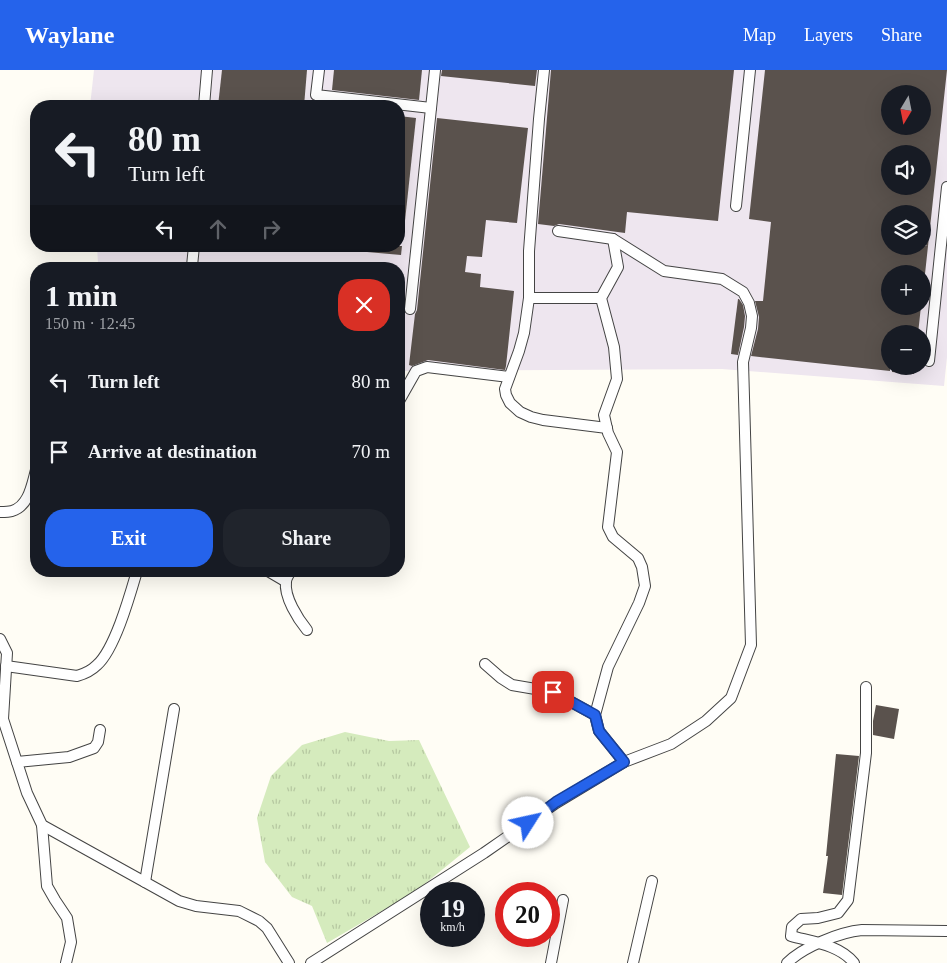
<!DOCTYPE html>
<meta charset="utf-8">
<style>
:root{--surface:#171b24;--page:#20242c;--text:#f1f3f6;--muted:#9ea1a6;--accent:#2563eb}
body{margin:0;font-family:"Times New Roman",serif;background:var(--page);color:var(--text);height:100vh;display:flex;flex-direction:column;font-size:19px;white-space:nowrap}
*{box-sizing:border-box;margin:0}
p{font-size:16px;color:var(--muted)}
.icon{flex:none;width:28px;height:28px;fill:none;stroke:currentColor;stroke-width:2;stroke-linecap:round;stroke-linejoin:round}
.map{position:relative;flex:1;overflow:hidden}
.details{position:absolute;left:30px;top:192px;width:375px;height:315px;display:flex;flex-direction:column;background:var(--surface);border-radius:20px;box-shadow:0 5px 20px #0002}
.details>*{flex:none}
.guide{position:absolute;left:30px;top:30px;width:375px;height:152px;border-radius:20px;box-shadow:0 5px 20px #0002;background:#171b24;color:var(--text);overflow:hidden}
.needle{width:32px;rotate:190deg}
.tools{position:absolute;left:881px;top:15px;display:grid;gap:10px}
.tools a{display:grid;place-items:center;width:50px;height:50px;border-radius:50%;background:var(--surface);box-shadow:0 5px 20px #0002;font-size:25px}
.speed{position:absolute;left:420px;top:812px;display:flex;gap:10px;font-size:25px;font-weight:700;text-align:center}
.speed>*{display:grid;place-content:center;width:65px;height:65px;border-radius:50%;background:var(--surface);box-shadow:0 5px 20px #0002;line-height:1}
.speed small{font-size:12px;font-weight:400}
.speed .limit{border:8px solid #d22;background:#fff;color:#111}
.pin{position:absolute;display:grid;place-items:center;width:42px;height:42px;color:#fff;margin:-21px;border-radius:10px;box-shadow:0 2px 8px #0006}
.me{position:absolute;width:55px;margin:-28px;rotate:55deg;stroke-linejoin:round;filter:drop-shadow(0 0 4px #0008)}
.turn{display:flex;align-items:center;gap:18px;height:105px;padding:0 15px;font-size:22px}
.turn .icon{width:65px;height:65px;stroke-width:2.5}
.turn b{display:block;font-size:35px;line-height:42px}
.lanes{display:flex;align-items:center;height:48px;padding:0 15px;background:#0003;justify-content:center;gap:25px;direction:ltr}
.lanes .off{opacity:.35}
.round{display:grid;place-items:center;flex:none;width:52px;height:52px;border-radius:20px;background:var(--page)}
.head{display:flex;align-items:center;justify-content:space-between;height:85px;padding:0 15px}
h1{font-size:30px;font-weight:600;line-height:38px}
.primary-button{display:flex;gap:10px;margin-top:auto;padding:10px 15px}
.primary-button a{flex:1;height:58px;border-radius:20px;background:var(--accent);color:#fff;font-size:20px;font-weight:600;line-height:58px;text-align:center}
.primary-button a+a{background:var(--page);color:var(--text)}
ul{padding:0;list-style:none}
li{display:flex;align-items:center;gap:15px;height:70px;padding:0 15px}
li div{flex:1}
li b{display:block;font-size:19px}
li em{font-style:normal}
header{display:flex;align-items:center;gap:30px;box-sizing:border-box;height:70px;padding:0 25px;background:var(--accent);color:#fff}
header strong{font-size:24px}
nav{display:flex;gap:28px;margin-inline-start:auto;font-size:18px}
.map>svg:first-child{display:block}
.industrial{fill:#eee6ef;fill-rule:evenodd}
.park{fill:url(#park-tufts)}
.building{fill:#5a524d;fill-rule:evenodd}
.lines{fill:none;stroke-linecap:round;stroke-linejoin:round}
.minor-casing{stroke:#444;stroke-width:12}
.minor{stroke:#fff;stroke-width:10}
.route-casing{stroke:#184099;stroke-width:12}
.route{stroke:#2563eb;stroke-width:9}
</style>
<header>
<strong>Waylane</strong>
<nav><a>Map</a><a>Layers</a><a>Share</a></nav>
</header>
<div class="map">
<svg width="947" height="893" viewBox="0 0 947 893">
<defs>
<pattern id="park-tufts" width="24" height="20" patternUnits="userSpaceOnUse" patternTransform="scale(1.25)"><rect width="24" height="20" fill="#d5ebbd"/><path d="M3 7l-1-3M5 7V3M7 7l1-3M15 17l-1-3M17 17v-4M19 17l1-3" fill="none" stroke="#b6c8a1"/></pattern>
</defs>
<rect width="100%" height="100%" fill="#fffdf5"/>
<!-- industrial -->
<path class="industrial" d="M94,0H947V287L944,316L722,299L399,301V199H135L98,193L97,176H399V36H90ZM890,24H922V56H890ZM890,84H922V116H890ZM890,144H922V176H890ZM890,204H922V236H890ZM890,264H922V296H890Z"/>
<!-- park -->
<path class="park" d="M345,662L389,671L419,670L470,777L416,821L327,873L312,836L292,827L265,792L257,748L271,706L302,675Z"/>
<!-- building -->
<g class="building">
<path d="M222,0H307L304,36H218Z"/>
<path d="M334,0H422L419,30L332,20Z"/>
<path d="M442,0H537L535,16L441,6Z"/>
<path d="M551,0H734L718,151L627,142L625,163L559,154L554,156L538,154Z"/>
<path d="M765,0H947L928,176L922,175V144H890V176H928L925,204H890V236H921L918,264H890V301L751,286L758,259L759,247L755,231H763L771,152L749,149ZM890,24H922V56H890ZM890,84H922V116H890Z"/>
<path d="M399,46L416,48L404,160L399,159Z"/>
<path d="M437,48L528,58L517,153L486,150L482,187L467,186L465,202L481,204L480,217L514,221L506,296L505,300L428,290L412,296L409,295L415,244L417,240Z"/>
<path d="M367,176H402L401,185L367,182Z"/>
<path d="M738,229H739L743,235L745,246L744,257L738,285L731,284Z"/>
<path d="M892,296H915L914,304L892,302Z"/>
<path d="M876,635L899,639L894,669L873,665V651Z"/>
<path d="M836,684L859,686L842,825L823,823L828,786H826Z"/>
</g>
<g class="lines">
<!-- minor casing -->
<g class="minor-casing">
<g id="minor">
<path d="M319,0L316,25L431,38"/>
<path d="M544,0L539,49L529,181V228H601"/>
<path d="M204,36L207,0"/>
<path d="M736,136L750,0"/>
<path d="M613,169L618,197L601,228L614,277L617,309L604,345L608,363L617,382L608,457L613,467L638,488L642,497L645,516L639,533L608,597L595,645L599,661L624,692"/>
<path d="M192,196L194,176"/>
<path d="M529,228L524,263L519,281L505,319L506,325L510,333L520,342L531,347L543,350L607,358"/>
<path d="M410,239L435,0"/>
<path d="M929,291L947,117"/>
<path d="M399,331L416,301L427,297L509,307"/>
<path d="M0,442C4,442 9,442 12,441C29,436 32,414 36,400"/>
<path d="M268,501L285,511"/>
<path d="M291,501C289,504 286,509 286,512C284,527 298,549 307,560"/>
<path d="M0,569L7,583L3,649L27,723L42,755L179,831L196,836L239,841L259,851L267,858L289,893"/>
<path d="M485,594L501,608L512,615L553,622L595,645"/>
<path d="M6,596L77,606C84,604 92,600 97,595C115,579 130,525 137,501"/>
<path d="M17,692L69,687L94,678L98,672L100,660"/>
<path d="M42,755L47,816L55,830L67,848L71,872L66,893"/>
<path d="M145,812L174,639"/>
<path d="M311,893L484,783L556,733L624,692L671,674L706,651L731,628L751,575L743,292L751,258L752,246L749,233L743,222L722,209L664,201L613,169L558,161"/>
<path d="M551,893L563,830"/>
<path d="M633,893L652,811"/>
<path d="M787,893C803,877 840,862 862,860L947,861"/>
<path d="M854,893C840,875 813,872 791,866L792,857L801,849L818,848L838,843L848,830L866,683V617"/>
</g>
</g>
<!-- minor -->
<use href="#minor" class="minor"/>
</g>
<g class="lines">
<!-- route casing -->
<g class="route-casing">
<path id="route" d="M528,753L556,732L624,692L599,661L595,645L553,622"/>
</g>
<!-- route -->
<use href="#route" class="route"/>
</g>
</svg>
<div class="tools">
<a><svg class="needle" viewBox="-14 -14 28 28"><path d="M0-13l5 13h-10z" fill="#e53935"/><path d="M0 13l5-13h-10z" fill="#9ea1a6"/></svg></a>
<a><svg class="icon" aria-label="sound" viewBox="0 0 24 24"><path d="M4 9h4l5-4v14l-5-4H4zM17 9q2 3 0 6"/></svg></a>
<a><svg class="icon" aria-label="layers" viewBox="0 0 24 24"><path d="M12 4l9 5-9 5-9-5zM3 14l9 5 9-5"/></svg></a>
<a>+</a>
<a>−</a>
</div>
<div class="speed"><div>19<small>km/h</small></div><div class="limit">20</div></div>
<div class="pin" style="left:553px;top:622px;background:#d93025"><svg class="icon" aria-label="arrive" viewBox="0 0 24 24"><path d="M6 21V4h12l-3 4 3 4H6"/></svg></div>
<svg class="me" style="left:528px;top:753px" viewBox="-20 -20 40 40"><circle r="19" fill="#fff"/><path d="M0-13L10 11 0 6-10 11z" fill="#2563eb"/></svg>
<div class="guide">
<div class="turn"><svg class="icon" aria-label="left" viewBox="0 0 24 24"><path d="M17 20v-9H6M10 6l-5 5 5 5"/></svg><div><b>80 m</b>Turn left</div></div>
<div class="lanes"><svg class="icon" aria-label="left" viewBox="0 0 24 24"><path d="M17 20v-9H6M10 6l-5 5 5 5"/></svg><svg class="icon off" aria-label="ahead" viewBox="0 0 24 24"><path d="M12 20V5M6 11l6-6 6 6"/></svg><svg class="icon off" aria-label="right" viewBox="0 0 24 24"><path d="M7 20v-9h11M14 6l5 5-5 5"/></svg></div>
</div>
<section class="details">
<div class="head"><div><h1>1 min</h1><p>150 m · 12:45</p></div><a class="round" style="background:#d93025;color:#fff"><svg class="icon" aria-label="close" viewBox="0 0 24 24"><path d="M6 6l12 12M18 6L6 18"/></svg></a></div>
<ul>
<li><svg class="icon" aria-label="left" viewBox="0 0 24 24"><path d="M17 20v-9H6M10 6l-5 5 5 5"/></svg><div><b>Turn left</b></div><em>80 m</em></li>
<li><svg class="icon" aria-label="arrive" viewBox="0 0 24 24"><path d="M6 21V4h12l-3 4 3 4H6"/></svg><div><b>Arrive at destination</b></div><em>70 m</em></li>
</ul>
<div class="primary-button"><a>Exit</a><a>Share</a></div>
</section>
</div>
